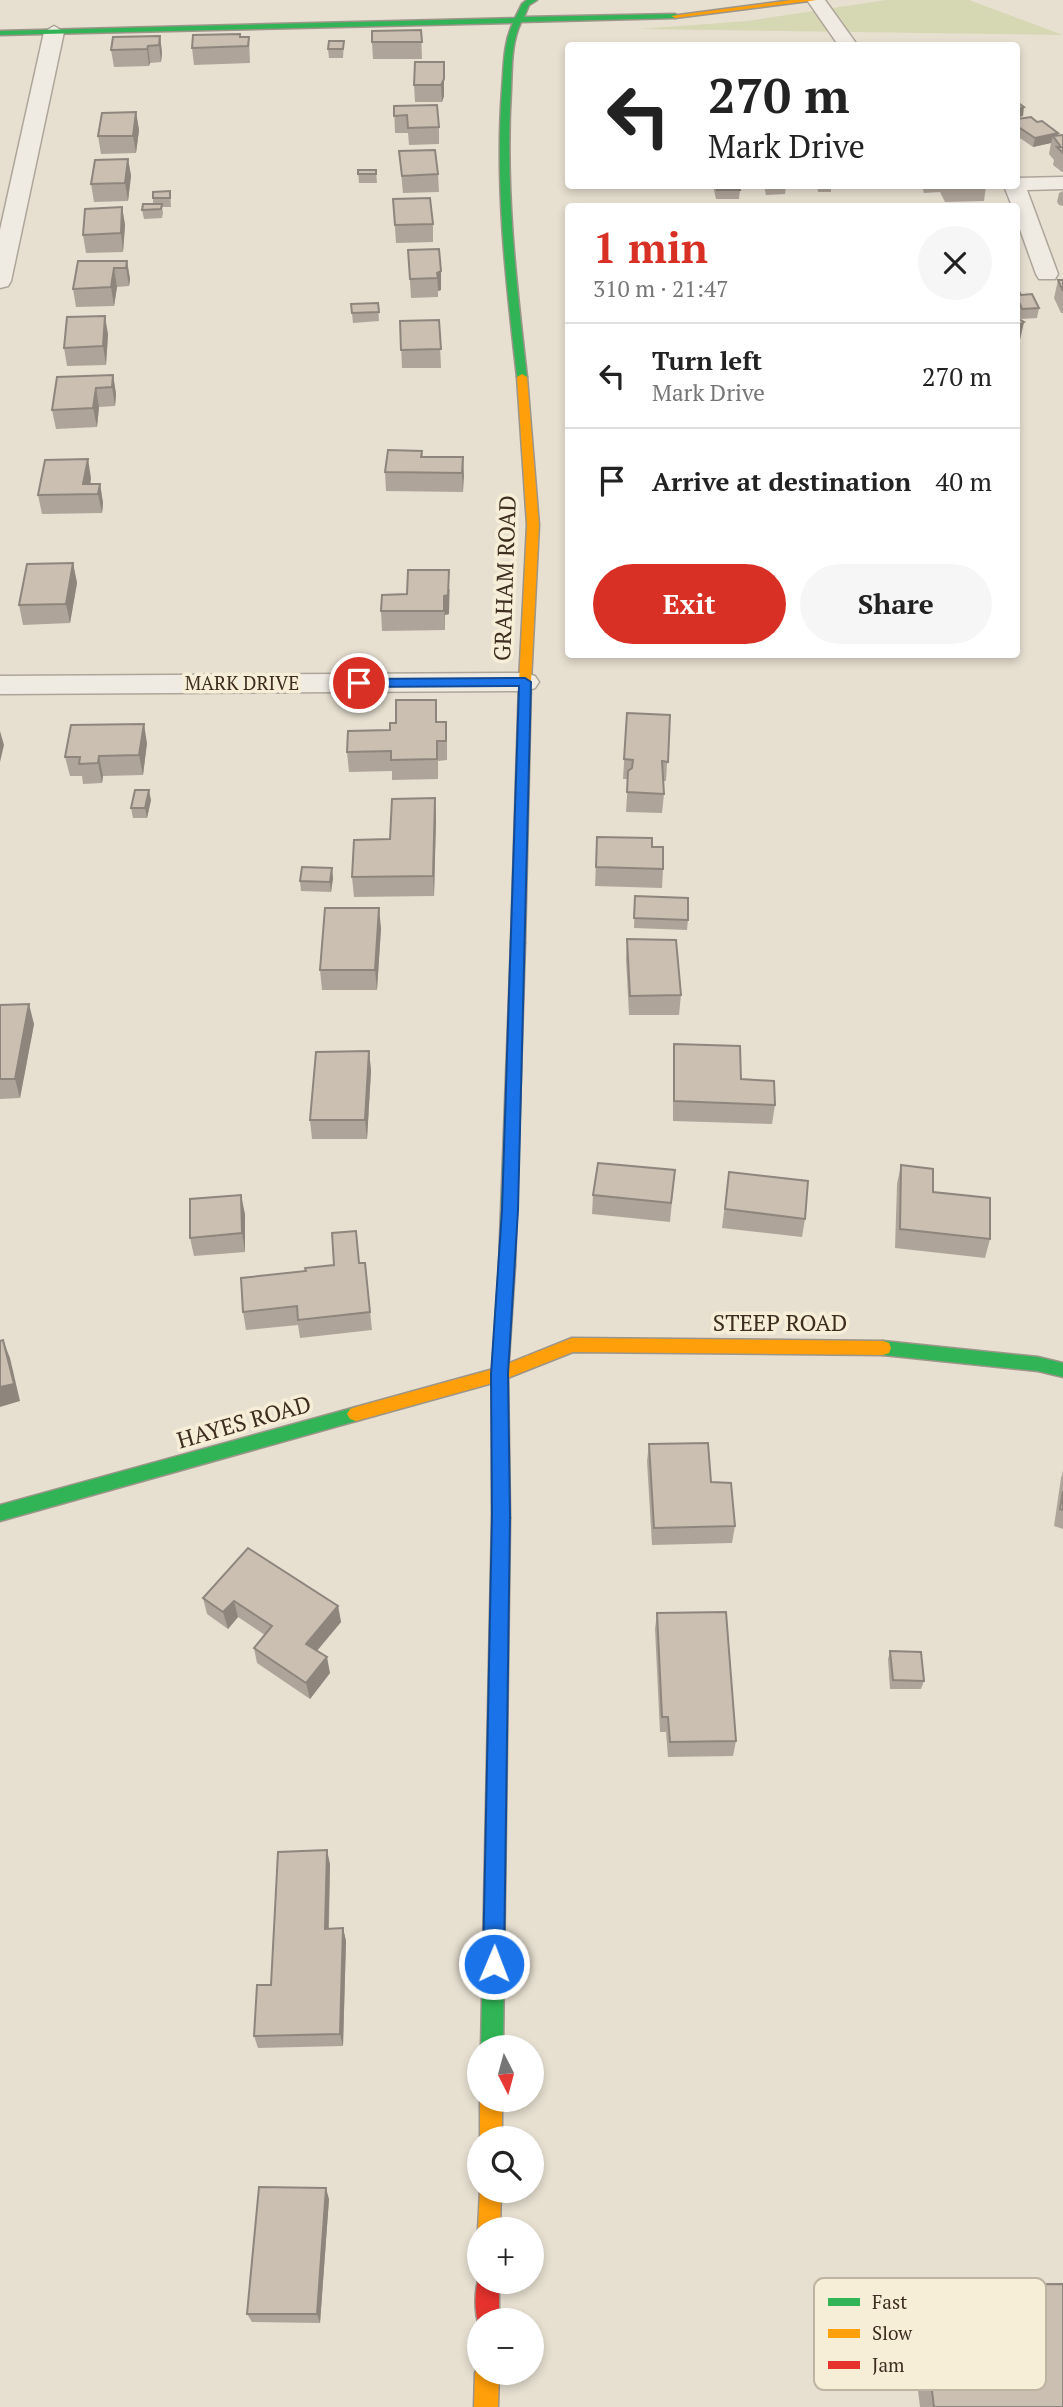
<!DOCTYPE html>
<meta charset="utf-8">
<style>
:root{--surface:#fff;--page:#f6f6f6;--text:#222;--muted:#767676;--line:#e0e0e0;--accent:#d93025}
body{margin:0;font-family:"PT Serif",serif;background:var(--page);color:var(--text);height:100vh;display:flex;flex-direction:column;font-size:26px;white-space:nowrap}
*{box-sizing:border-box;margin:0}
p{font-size:23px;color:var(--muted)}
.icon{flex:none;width:38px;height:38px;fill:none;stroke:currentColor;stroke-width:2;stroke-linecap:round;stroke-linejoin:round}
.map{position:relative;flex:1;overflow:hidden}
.panel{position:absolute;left:565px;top:203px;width:455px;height:455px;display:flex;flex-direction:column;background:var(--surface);border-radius:7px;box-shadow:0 4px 10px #0003}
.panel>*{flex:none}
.banner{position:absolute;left:565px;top:42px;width:455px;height:147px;border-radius:7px;box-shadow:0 4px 10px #0003;background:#fff;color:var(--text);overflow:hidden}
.needle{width:46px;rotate:174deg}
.buttons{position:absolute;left:467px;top:2035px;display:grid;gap:14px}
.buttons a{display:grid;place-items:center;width:77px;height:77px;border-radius:50%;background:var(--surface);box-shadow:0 4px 10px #0003;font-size:35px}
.pin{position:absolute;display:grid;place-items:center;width:60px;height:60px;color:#fff;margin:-30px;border:4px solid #fff;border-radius:50%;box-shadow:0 2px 7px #0007}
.me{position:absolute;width:77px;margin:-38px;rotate:1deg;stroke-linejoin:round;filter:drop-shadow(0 0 5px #0008)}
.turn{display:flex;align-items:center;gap:24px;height:147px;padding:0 28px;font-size:32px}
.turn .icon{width:91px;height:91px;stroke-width:2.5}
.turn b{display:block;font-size:49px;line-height:60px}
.round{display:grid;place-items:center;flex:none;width:74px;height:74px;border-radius:37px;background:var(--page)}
.overview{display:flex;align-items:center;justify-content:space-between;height:119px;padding:0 28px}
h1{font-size:42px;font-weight:700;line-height:52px;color:var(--accent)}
.button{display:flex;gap:14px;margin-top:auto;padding:14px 28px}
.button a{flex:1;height:80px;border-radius:42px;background:var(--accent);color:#fff;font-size:28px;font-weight:700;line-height:80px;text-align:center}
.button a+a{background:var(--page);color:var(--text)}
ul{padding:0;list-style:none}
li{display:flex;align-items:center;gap:21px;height:105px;padding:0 28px;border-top:2px solid var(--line)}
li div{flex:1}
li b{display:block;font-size:26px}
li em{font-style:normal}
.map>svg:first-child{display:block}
.green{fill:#d6d7b3}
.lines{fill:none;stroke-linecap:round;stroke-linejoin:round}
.street-casing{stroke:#ada599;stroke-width:3}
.fast-casing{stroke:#9c958a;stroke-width:3}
.slow-casing{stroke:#9c958a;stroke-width:3}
.jam-casing{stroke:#9c958a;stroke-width:3}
.street{fill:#efebe3;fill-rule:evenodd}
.fast{fill:#30b455;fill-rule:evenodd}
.slow{fill:#ff9f0a;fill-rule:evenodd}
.jam{fill:#e5322d;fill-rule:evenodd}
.wall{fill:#afa499}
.shaded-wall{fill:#8e867d}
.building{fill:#cbbfb2;stroke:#8e867d;stroke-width:2}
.route{fill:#1a73e8;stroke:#114b97;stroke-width:2}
.labels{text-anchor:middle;stroke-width:7;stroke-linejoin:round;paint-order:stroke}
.far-street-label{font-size:19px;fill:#3d2e20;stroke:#f7eed8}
.street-label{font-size:23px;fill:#3d2e20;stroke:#f7eed8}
.key{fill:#f7eed8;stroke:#bfb4a1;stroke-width:2}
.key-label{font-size:19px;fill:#3d2e20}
</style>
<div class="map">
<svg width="1063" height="2407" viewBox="0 0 1063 2407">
<rect width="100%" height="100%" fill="#e7e0d1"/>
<!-- green -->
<path class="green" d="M886,0H969L1063,35L639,29L748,21Z"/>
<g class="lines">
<!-- street casing -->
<g class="street-casing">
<g id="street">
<path d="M807,0H825L858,46H839Z"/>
<path d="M54,26L64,32L11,281L8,286L0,288V230L44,32Z"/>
<path d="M1063,177V189L1027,190L1058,274L1055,279H1039L1036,274L1017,221V206H1012L1004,186H1017V178Z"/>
<path d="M525,673L535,676L539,682L535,688L525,691L0,694V676Z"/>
</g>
</g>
<!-- fast casing -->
<g class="fast-casing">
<g id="fast">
<path d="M527,0H537L529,5L524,17L675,14L679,16L675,18L521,22C511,43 512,67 511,90C505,186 516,282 527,377L522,380L517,377C506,282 495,186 502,90C504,67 503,44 513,23L0,35V31L515,18L522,4Z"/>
<path d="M518,938L525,943L515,1266L513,1271H501L499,1266L511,943Z"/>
<path d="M883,1341L1038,1357L1063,1363V1377L1038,1371L883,1355L877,1353L875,1348L877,1343Z"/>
<path d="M356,1407L362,1409L365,1414L362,1419L356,1421L0,1521V1505Z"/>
<path d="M501,1510L507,1512L510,1518L503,2048H481L492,1518L495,1512Z"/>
</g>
</g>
<!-- slow casing -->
<g class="slow-casing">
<g id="slow">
<path d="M792,0H817L675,18L671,16Z"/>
<path d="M522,374L527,377L539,525L531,682L525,943L518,948L511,943L519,682L527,525L517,377Z"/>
<path d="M572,1338L883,1341L889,1343L891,1348L889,1353L883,1355L573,1352L500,1381L356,1421L350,1419L347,1414L350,1409L356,1407L497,1368Z"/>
<rect x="480" y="2100" width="22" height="38"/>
<path d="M480,2190L501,2191L500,2230H480V2234L478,2230Z"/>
<path d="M479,2365L480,2373H499L498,2407H474L475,2373Z"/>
</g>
</g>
<!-- jam casing -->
<g class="jam-casing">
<g id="jam">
<path d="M507,1260L513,1261L515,1266L508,1374L510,1518L507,1524L501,1526L495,1524L492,1518V1374L499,1266L501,1261Z"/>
<path d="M480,2275V2282H499V2320H480V2327C474,2314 474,2289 480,2275Z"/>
</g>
</g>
<!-- street -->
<use href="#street" class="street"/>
<!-- fast -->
<use href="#fast" class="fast"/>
<!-- slow -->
<use href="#slow" class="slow"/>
<!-- jam -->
<use href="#jam" class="jam"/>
</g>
<!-- wall -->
<g class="wall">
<path d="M421,30L422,59H373L372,42Z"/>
<path d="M160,36L162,53L161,62L150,63L149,66L114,67L111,50Z"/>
<path d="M240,37H249L250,63L194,65L192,48Z"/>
<path d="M344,41L343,58H329L328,49Z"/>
<path d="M444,62V96L442,102H415L414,85Z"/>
<path d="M394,106L439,127V144L409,145L408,133H395Z"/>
<path d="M136,112L139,130L136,153L101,154L98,136Z"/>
<path d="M1017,119L1037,122L1058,133V136L1063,135V172H1062L1053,165L1054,160L1049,154L1051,143L1033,147L1017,136Z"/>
<path d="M399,151L438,174L439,192L403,193Z"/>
<path d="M128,159L131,176L128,201L94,202L91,184Z"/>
<path d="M358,170H376L377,183H359Z"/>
<path d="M713,186H739L740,190L739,199H716Z"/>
<path d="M764,186H786L785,194L766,195Z"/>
<path d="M817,186H831V192H818Z"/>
<path d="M922,186H986L984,201L945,202L940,192L924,193Z"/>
<path d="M170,191L171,207H162L163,213L162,218L144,219L142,210L153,204V198Z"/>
<path d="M1063,191V206L1059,205L1057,202L1059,193Z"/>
<path d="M393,199L433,224V242L396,243Z"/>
<path d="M122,207L125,225L123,252L86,253L83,235Z"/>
<path d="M439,249L441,290L438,291V297L411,298L408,250Z"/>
<path d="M127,261L130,279L129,286L117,287L114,306L76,307L73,289Z"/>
<path d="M1058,280H1063V313H1061L1054,298Z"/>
<path d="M1017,288L1021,295L1039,308L1037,318L1021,319L1018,314H1017Z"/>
<path d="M378,303L379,321L353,323L351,304Z"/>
<path d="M439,320L441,368H402L400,321Z"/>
<path d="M108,334L106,365L67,366L64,348Z"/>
<path d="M113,375L116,394L115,406L99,407L97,427L56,429L52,410Z"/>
<path d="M422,451L423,457H463V492L386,491L385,472Z"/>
<path d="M91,478L90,484H100L103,503L102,513L42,514L38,495Z"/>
<path d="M73,563L77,583L70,623L23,625L19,605Z"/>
<path d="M450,589L449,614L445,615V630L382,631L381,611L407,594Z"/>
<path d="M627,713L670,715L666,781H663L664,794L662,813L626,812L628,779H623Z"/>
<path d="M437,722L447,741V760L438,761V779L392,780V771L349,772L347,752L390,730L396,723Z"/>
<path d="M147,743L143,775L103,776L102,783L83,784L82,776H70L65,757Z"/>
<path d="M435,798L436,818L434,896L354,897L352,877L390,839Z"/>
<path d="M151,800L147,818H133L131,808Z"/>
<path d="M597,837L652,847L663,869L662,888L595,886Z"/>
<path d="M333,878L331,892L301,891L300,881Z"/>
<path d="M635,896L688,920L687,930L634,928Z"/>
<path d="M381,928L377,990H322L320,970Z"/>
<path d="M627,939L681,995L679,1015H629L626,959Z"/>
<path d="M0,1005L34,1024L20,1098L0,1099Z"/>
<path d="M674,1044L741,1079L775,1105L772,1124L673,1121V1063Z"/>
<path d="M369,1051L371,1071L367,1139H312L310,1120Z"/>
<path d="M901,1165L990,1239L985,1258L895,1248L897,1184Z"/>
<path d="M675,1170L670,1222L592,1214L593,1195Z"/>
<path d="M729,1172L805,1219L802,1237L722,1228Z"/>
<path d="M245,1214V1252L194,1256L190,1238Z"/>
<path d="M359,1263H365L372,1330L300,1338L298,1325L246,1330L243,1312L306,1271Z"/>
<path d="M649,1444L711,1482L735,1526L732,1543L652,1545L647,1461Z"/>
<path d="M1063,1471V1529L1054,1526L1061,1478Z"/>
<path d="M203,1598L338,1606L341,1622L317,1651L330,1673L310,1699L257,1663L254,1648L265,1635L238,1617L228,1629L207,1614Z"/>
<path d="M657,1613L736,1741L733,1756L668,1757L666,1732H660L655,1629Z"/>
<path d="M890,1651L924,1681L921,1689H890L888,1659Z"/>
<path d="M330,1864L329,1929L343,1928L346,1941L343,2046L258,2048L254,2036L271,1985Z"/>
<path d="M329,2199L320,2323L252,2322L247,2314Z"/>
<path d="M919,2285L1063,2407H920L907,2301Z"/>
</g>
<!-- shaded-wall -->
<g class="shaded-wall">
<path d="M160,36L162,53L161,62L159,45Z"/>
<path d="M148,46L150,63L149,66L147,49Z"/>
<path d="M444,62V96L442,102L441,85Z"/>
<path d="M1024,107L1023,116L1017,118V109Z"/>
<path d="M136,112L139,130L136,153L133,136Z"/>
<path d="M1058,133L1057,141L1053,136L1051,143L1033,147L1035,138Z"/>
<path d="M128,159L131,176L128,201L125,183Z"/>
<path d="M122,207L125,225L123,252L121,233Z"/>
<path d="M127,261L130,279L129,286L126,268Z"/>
<path d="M114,268L117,287L114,306L111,287Z"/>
<path d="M441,271V290L438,291L437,273Z"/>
<path d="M105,316L108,334L106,365L103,346Z"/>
<path d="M1024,322L1020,340L1017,342V326Z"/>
<path d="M113,375L116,394L115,406L112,387Z"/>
<path d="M96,388L99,407L97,427L93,408Z"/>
<path d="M463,457L464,476L463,492L462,473Z"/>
<path d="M88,459L91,478L89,494L83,484Z"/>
<path d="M100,484L103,503L102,513L98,494Z"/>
<path d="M73,563L77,583L70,623L66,604Z"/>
<path d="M449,570V614L445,615V630L444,596Z"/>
<path d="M144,724L147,743L143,775L139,755Z"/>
<path d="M0,731L4,745L0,762Z"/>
<path d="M99,756L103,776L102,783L98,763Z"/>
<path d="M149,790L151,800L147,818L145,808Z"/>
<path d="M435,798L436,818L434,896L433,876Z"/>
<path d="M332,868L333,878L331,892L330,882Z"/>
<path d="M379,908L381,928L377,990L375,970Z"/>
<path d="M29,1004L34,1024L20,1098L15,1079Z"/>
<path d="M369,1051L371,1071L367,1139L365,1120Z"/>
<path d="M241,1195L245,1214V1252L242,1233Z"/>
<path d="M3,1340L10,1358L20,1401L0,1407V1387Z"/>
<path d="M234,1601L238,1617L228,1629L223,1612Z"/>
<path d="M338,1606L341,1622L309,1660L306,1644Z"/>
<path d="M327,1657L330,1673L310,1699L306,1683Z"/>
<path d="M327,1850L330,1864L328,1942L325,1929Z"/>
<path d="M343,1928L346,1941L343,2046L340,2034Z"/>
<path d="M326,2188L329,2199L320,2323L317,2314Z"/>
</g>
<!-- building -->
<g class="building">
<path d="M421,30L422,42H372V31Z"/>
<path d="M240,34V37H249L248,46L192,48L193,35Z"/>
<path d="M160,36L159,45L148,46L147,49L111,50L113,37Z"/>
<path d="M329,41H344L343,49H328Z"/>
<path d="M415,62H444V79L441,85H414Z"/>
<path d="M1017,102L1024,107L1017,109Z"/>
<path d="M437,105L439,127L408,128L407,115L394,116V106Z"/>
<path d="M136,112L133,136H98L102,113Z"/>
<path d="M1031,117L1037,122L1042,121L1058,133L1035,138L1017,126V119Z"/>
<path d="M1063,135V153L1057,147H1061L1053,136Z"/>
<path d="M435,150L438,174L402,176L399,151Z"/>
<path d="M128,159L125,183L91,184L95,160Z"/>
<rect x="358" y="170" width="18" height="4"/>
<path d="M716,186H739L740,190H717Z"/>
<path d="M170,191V198H153V192Z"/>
<path d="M430,198L433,224L395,225L393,199Z"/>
<path d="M143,204H162L161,209L142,210Z"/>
<path d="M848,204L851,206H837Z"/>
<rect x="935" y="205" width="24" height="1"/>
<path d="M122,207L121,233L83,235L85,209Z"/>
<path d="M439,249L441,271L437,273L438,278L410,279L408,250Z"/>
<path d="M78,261H127L126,268H114L111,287L73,289Z"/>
<path d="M1058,280H1063V291Z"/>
<path d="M1017,288L1021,295L1032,294L1039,308L1022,309L1020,304H1017Z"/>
<path d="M378,303L379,312L352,313L351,304Z"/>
<path d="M105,316L103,346L64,348L67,317Z"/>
<path d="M1017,318L1024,322L1017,326Z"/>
<path d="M439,320L441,349L401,350L400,321Z"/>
<path d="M113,375L112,387L96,388L93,408L52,410L57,377Z"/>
<path d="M388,450L422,451L421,457H463L462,473L385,472Z"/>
<path d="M88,459L83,484H100L98,494L38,495L45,460Z"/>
<path d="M73,563L66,604L19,605L27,564Z"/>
<path d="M408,570H449L448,595L444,596V611H381L382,595L407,594Z"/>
<path d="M396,700H436V722H446V741H437V759L391,760V751L347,752L348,731L390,730V723H396Z"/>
<path d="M627,713L670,715L668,762L662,761L664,794L627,792L628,771L632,768L633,760L624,759Z"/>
<path d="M144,724L139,755L99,756L98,763L79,764L80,757H65L71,725Z"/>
<path d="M135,790H149L145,808H131Z"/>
<path d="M435,798L433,876L352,877L354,840L390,839L392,799Z"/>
<path d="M597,837L652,838V847H663V869L596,867Z"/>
<path d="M302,867L332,868L330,882L300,881Z"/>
<path d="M635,896L688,898V920L634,918Z"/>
<path d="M325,908H379L375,970H320Z"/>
<path d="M627,939L676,940L681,995L630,996Z"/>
<path d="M29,1004L15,1079H0V1005Z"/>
<path d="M674,1044L740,1046L741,1079L774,1081L775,1105L674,1101Z"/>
<path d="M369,1051L365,1120H310L316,1052Z"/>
<path d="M598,1163L675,1170L671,1203L593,1195Z"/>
<path d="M901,1165L933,1169V1192L990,1198V1239L900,1229Z"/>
<path d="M729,1172L808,1181L805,1219L725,1209Z"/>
<path d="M241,1195L242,1233L190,1238V1199Z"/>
<path d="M356,1231L359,1263H365L370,1312L298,1320L297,1306L243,1312L241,1278L306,1271L305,1268L334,1265L332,1233Z"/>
<path d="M3,1340L14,1384L0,1387V1341Z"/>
<path d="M708,1443L711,1482L731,1483L735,1526L654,1528L649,1444Z"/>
<path d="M1063,1491V1510L1060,1509Z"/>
<path d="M248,1548L338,1606L306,1644L327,1657L306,1683L254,1648L272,1626L234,1601L223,1612L203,1598Z"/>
<path d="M726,1612L736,1741L670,1742L668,1717H662L657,1613Z"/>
<path d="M890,1651L921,1652L924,1681L893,1680Z"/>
<path d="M327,1850L325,1929L343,1928L340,2034L254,2036L257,1985H271L278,1852Z"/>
<path d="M259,2187L326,2188L317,2314H247Z"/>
<path d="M1063,2284V2407H934L919,2285Z"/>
</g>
<!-- route -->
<path class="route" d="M525,678L531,682L518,1210L508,1374L510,1516L504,1964L501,1971L494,1974L486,1971L483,1964L492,1516L491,1374L502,1210L519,686L359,687L353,683L359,679Z"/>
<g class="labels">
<!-- far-street labels -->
<g class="far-street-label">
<text x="242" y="690">MARK DRIVE</text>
</g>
<!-- street labels -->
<g class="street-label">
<text transform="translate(505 578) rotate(-88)" y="8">GRAHAM ROAD</text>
<text x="780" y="1331">STEEP ROAD</text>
<text transform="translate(244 1422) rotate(-16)" y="8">HAYES ROAD</text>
</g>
</g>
<!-- legend -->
<rect x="814" y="2278" width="232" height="112" rx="10" class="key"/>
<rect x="828" y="2298" width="32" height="8" fill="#30b455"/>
<rect x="828" y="2329" width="32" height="9" fill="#ff9f0a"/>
<rect x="828" y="2361" width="32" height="8" fill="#e5322d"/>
<g class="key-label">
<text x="872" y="2309">Fast</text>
<text x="872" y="2340">Slow</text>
<text x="872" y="2372">Jam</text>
</g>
</svg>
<div class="buttons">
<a><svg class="needle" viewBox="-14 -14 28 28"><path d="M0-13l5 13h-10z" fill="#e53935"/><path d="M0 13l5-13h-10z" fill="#767676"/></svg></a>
<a><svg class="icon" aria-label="search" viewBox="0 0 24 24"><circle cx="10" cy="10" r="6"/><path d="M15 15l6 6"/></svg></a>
<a>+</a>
<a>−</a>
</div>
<div class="pin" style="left:359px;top:683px;background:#d93025"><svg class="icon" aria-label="arrive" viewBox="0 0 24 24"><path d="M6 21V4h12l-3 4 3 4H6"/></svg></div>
<svg class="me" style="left:494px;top:1964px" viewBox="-20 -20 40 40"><circle r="17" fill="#1a73e8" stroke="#fff" stroke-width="3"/><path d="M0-11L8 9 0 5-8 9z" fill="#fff"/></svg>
<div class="banner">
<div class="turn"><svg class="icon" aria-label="left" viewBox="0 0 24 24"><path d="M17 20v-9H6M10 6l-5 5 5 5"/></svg><div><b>270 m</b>Mark Drive</div></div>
</div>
<section class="panel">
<div class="overview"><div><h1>1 min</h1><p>310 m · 21:47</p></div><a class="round"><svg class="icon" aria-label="close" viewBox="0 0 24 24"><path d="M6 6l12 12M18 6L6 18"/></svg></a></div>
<ul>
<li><svg class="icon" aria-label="left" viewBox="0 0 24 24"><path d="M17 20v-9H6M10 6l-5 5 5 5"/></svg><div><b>Turn left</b><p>Mark Drive</p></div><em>270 m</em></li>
<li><svg class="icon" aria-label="arrive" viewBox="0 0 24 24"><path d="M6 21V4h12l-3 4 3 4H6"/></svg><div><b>Arrive at destination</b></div><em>40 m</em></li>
</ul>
<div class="button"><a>Exit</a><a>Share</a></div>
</section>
</div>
